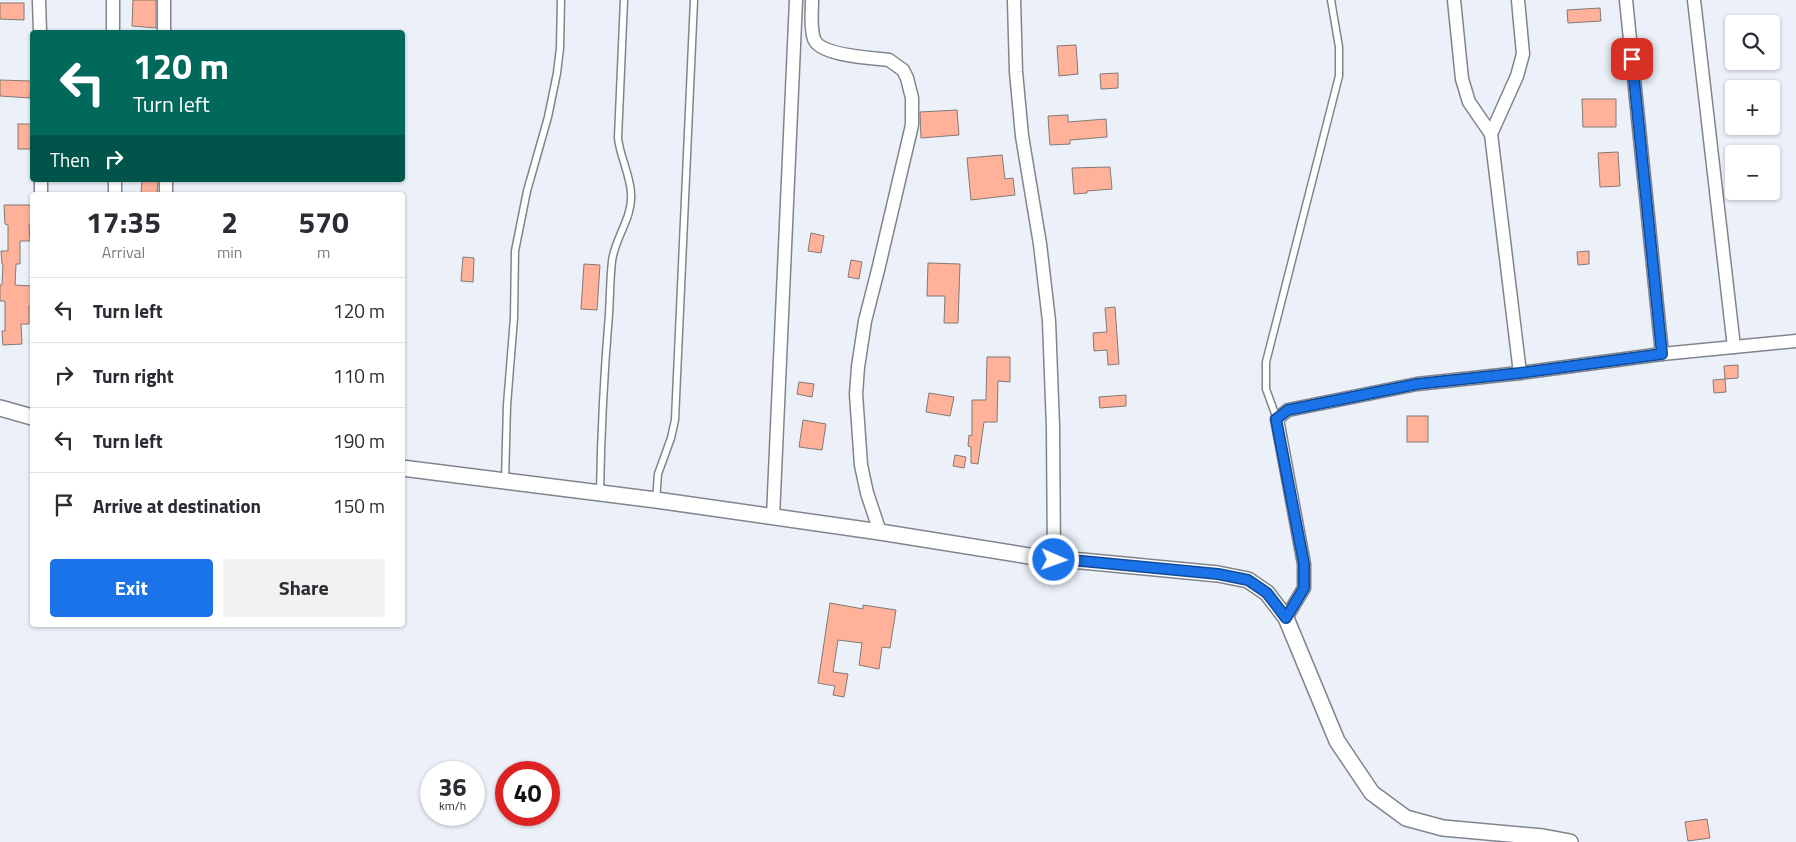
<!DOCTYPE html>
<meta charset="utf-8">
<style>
:root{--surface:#fff;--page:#f2f2f3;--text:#2b2b33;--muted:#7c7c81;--line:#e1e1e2;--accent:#1a73e8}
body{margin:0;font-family:"Titillium Web",sans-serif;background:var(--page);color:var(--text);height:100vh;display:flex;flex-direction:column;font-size:19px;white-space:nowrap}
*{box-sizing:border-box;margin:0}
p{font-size:16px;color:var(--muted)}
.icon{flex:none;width:28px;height:28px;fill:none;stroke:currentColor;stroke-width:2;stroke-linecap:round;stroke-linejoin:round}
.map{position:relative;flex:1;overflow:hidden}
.sheet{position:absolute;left:30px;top:192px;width:375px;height:435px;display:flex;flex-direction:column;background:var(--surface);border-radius:5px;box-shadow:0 1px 4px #0004}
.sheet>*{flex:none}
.banner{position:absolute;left:30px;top:30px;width:375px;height:152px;border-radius:5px;box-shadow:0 1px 4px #0004;background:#00695c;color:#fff;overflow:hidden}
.fabs{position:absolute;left:1725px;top:15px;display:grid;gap:10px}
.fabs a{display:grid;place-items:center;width:55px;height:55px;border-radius:5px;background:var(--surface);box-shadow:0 1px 4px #0004;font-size:25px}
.speed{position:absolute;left:420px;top:761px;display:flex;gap:10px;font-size:25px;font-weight:700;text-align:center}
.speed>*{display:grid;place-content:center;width:65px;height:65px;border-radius:50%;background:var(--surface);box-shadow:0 1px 4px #0004;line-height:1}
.speed small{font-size:12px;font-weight:400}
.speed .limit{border:8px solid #d22;background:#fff;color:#111}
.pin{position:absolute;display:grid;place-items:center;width:42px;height:42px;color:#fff;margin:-21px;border-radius:10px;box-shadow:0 2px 8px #0006}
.me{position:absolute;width:55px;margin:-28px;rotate:92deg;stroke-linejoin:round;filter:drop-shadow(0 0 4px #0008)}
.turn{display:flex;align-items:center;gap:18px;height:105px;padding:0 20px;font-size:22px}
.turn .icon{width:65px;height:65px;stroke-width:2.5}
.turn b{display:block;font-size:35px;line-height:42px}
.then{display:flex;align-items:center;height:48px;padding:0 20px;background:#0003;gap:10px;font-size:19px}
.eta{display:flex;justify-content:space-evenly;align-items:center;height:85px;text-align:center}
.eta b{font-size:30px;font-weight:700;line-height:35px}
.button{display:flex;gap:10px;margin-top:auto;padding:10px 20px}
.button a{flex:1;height:58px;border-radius:5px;background:var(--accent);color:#fff;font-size:20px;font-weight:700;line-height:58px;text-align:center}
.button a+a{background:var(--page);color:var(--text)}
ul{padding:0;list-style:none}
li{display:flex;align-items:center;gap:15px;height:65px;padding:0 20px;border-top:1px solid var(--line)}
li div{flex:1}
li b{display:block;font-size:19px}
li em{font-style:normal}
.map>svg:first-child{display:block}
.building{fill:#ffb299;stroke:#837975}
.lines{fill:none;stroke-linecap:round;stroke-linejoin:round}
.service-casing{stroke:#80858d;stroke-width:9}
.minor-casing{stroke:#80858d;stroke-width:15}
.tertiary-casing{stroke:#80858d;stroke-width:18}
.service{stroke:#fff;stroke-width:6}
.minor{stroke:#fff;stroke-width:12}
.tertiary{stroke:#fff;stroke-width:15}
.route-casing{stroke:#114b97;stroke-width:12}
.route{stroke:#1a73e8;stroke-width:9}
</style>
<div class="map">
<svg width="1796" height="842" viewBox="0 0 1796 842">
<rect width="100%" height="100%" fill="#ebf0f9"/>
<!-- building -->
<g class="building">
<path d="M133,0H156V28L132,26Z"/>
<path d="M0,3H24V20L0,19Z"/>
<path d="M1600,8L1601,21L1568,23L1567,10Z"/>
<path d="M1076,45L1078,74L1059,76L1057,46Z"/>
<path d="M1118,73V88L1101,89L1100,74Z"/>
<path d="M0,80L31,81L30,98L0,96Z"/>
<path d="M1582,99H1616V127H1583Z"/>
<path d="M957,110L959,135L921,138L920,112Z"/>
<path d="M1068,115V122L1106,119L1107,137L1070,140V144L1050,145L1048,116Z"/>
<rect x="18" y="124" width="14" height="25"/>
<path d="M1618,152L1620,186L1600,187L1598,153Z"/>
<path d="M1002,155L1005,179L1013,178L1015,195L971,200L967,158Z"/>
<path d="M1110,167L1112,189L1087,191V193L1074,194L1072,168Z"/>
<path d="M142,180H158L157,194L141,193Z"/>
<path d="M4,205H32V224H29L30,241H20V264H16L15,285L32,286V307L29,306V324H21L22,344L3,345L2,331H5V301H0V285H2L3,264H2L1,251H8V225L5,224Z"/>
<path d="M811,233L824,236L821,253L808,251Z"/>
<path d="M1589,251V264L1578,265L1577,252Z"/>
<path d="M463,257L474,258L473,282L461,281Z"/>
<path d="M851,260L862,262L859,279L848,277Z"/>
<path d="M928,263L960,264L958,323H944L945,296H927Z"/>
<path d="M584,264L600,265L597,310L581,309Z"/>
<path d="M1115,307L1119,364L1108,365L1107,350L1094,351L1093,333L1107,332L1105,308Z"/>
<path d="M987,357H1010V382L998,381L997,422H984L978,464L971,463V447L968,446L969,435L972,436V400H986Z"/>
<path d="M1738,365V378L1725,379L1724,366Z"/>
<path d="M1725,379L1726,392L1714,393L1713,380Z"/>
<path d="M799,382L814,384L812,397L797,394Z"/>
<path d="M929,393L954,397L950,416L926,412Z"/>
<path d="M1126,395V406L1100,408L1099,397Z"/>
<rect x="1407" y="416" width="21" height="26"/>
<path d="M803,420L826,424L822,450L799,447Z"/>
<path d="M955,455L966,457L964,468L953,466Z"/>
<path d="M830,603L863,609V605L896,610L890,648L882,647L879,669L859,665L862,643L838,640L833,672L848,674L844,697L833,695L835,686L818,683Z"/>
<path d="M1707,819L1710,838L1688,841L1685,822Z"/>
</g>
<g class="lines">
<!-- service casing -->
<g class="service-casing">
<g id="service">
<path d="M1277,419L1266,389V362L1339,76V47L1331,0"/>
<path d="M505,481L507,405L514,318L515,251L527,191L548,117L557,73L560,48L561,0"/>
<path d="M600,492C601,433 604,373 609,314C610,297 610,279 612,261C615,237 633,218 631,193C630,174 620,157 618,138L624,0"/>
<path d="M656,500L658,474L671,438L675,420L694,0"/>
</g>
</g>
<!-- minor casing -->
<g class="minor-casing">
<g id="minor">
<path d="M39,0L40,32"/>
<path d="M164,0V32"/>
<path d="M812,0C812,12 810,27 814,39C820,56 873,58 889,60L903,70L907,78L912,98V125L878,270L865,321L858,367L856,394L861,465L867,493L880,532"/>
<path d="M1014,0L1016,72L1022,136L1040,244L1049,321L1053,427L1054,560"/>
<path d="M1454,0L1462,79L1469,102L1491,134L1520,373"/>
<path d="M1626,0L1662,354"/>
<path d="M1694,0L1734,347"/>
<path d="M113,32V0"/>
<path d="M1491,134L1517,76L1523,54L1518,0"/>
<path d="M41,180V195"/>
<path d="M115,180V195"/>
<path d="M166,180V195"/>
<path d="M773,517L796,0"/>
<path d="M1286,618L1304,588V564L1277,419L1288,410L1417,384L1520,373L1662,354L1796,341"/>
</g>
</g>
<!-- tertiary casing -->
<g class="tertiary-casing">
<g id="tertiary">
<path d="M0,408L32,417"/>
<path d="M402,468L656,500L880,532L1054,560L1082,561L1218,574L1248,580L1267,593L1286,618L1337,741L1372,793L1406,818L1443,828L1543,837L1570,842"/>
</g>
</g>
<!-- service -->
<use href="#service" class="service"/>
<!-- minor -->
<use href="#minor" class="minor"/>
<!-- tertiary -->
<use href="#tertiary" class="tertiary"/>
</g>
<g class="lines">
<!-- route casing -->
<g class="route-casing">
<path id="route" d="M1054,560L1082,561L1218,574L1248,580L1267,593L1286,618L1304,588V564L1276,419L1288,410L1417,384L1520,373L1662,354L1632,59"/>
</g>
<!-- route -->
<use href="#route" class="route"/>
</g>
</svg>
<div class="fabs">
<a><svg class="icon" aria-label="search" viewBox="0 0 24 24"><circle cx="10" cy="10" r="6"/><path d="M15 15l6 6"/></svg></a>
<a>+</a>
<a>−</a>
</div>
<div class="speed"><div>36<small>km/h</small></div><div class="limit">40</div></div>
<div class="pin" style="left:1632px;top:59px;background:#d93025"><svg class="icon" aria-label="arrive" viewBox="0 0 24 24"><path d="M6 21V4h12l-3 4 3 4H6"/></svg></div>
<svg class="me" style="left:1054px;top:560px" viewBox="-20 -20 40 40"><circle r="17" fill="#1a73e8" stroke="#fff" stroke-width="3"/><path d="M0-11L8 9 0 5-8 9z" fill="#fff"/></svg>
<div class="banner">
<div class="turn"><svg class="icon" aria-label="left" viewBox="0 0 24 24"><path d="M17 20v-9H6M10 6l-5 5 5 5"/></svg><div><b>120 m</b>Turn left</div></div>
<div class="then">Then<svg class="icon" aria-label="right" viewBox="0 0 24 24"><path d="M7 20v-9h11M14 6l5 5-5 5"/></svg></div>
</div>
<section class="sheet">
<div class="eta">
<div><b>17:35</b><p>Arrival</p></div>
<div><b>2</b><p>min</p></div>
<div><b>570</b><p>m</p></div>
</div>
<ul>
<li><svg class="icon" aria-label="left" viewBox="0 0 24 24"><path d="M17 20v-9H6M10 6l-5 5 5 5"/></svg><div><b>Turn left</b></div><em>120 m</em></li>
<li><svg class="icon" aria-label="right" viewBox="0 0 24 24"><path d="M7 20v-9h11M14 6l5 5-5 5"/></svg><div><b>Turn right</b></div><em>110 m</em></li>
<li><svg class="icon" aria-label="left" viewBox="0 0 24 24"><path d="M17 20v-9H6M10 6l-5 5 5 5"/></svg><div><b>Turn left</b></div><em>190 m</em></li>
<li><svg class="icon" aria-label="arrive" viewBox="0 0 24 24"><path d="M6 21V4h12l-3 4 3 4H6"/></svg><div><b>Arrive at destination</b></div><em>150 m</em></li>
</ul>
<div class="button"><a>Exit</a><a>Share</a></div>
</section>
</div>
